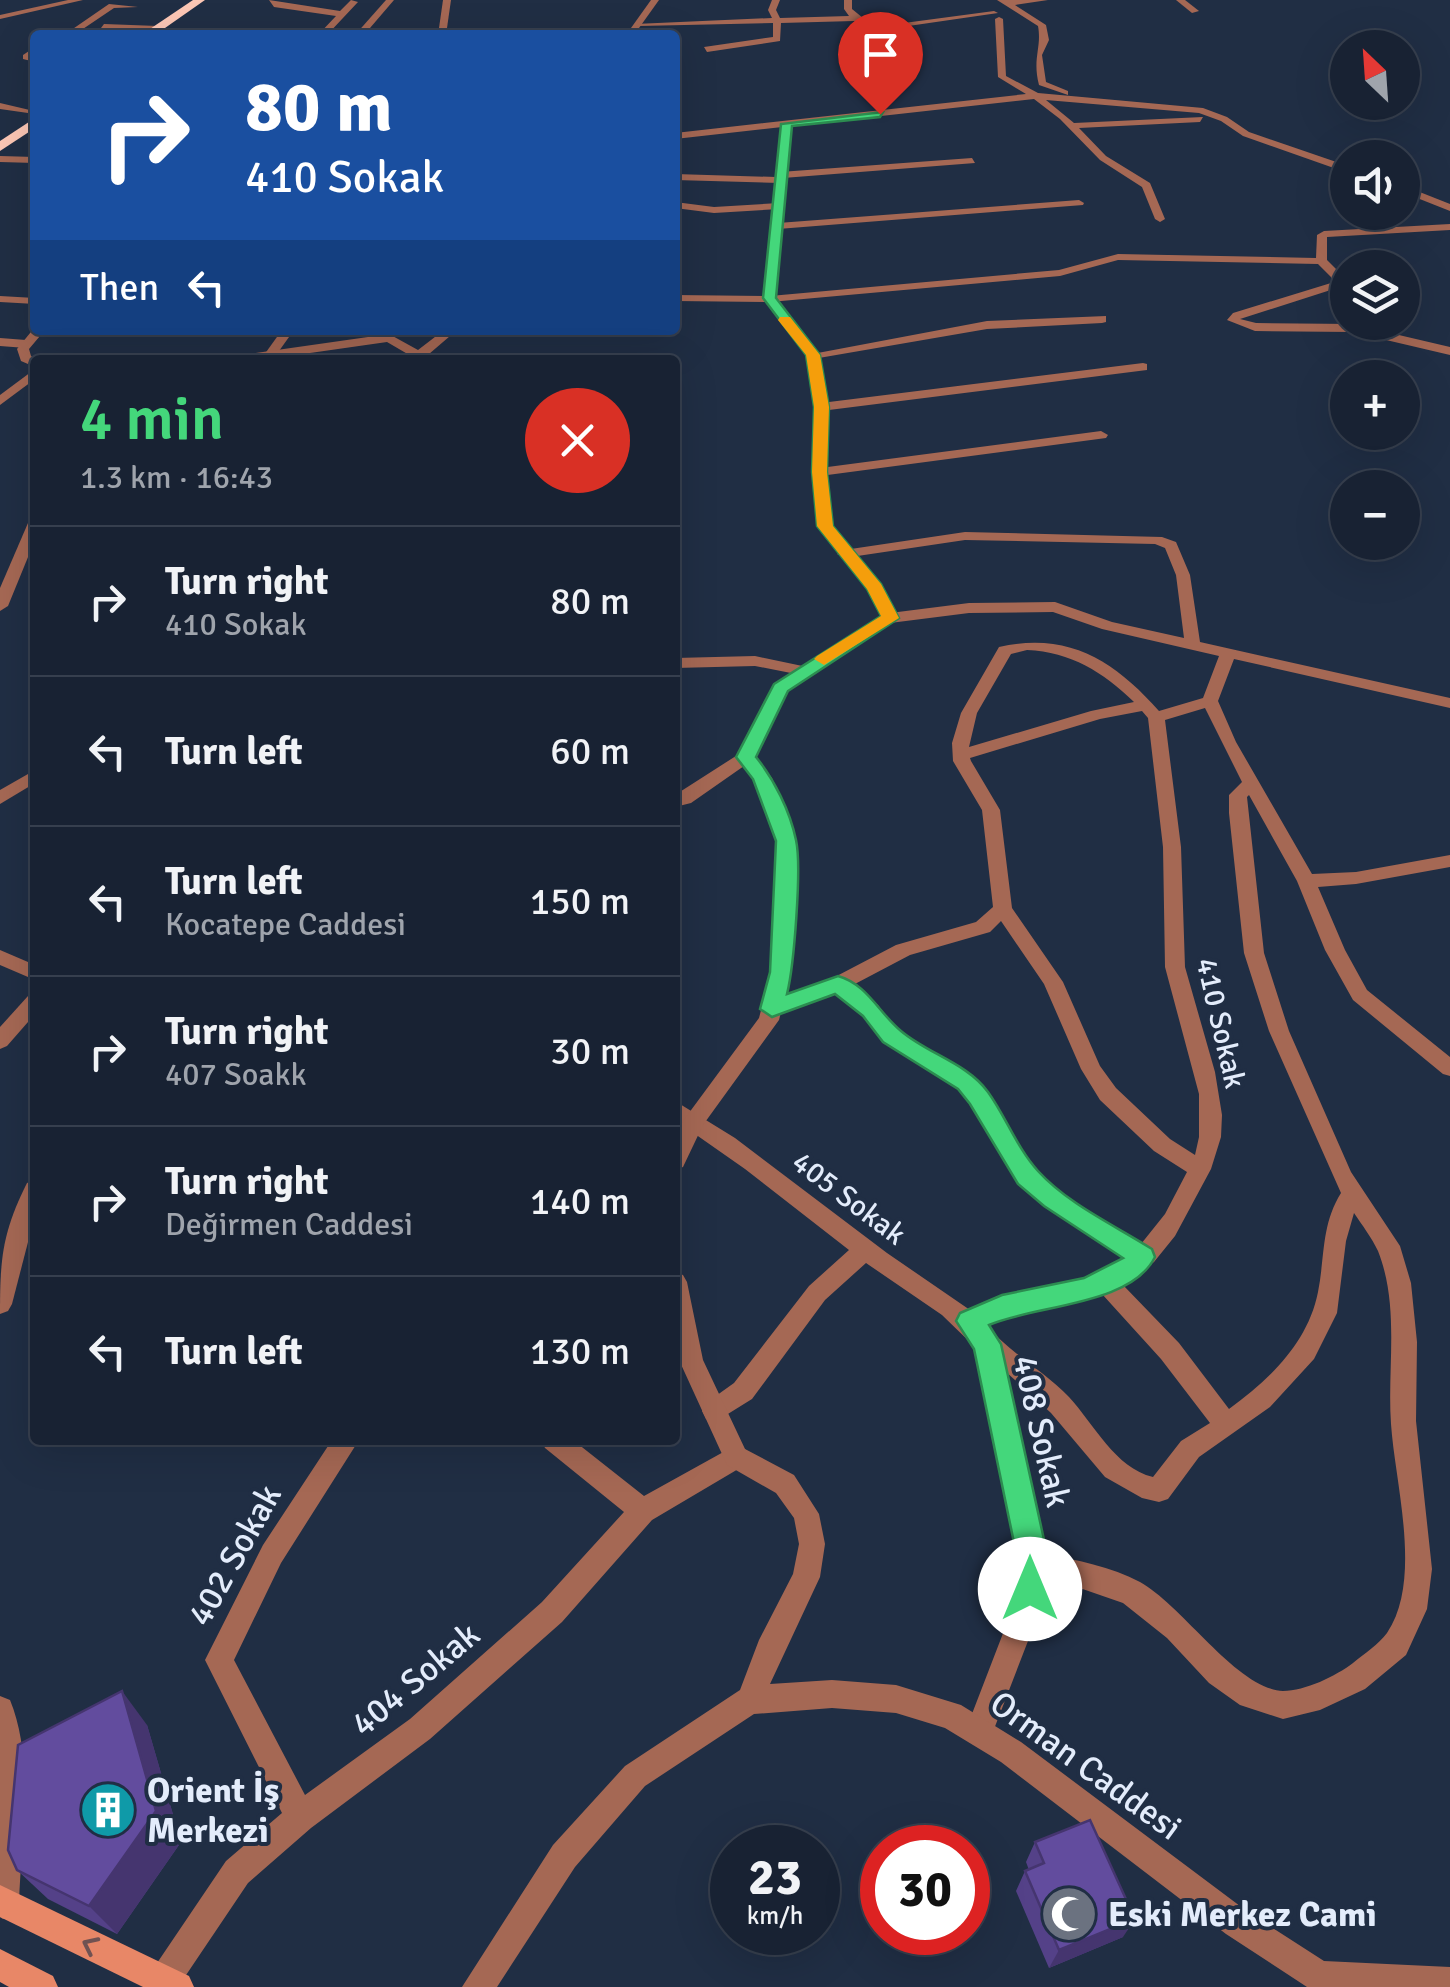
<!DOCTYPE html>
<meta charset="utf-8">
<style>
:root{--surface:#182233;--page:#212a3b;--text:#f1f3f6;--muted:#9fa4ac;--line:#363f4e;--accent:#44d77b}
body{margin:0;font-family:Signika,sans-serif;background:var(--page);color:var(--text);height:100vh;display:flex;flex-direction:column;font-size:38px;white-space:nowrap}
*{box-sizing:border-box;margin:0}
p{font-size:32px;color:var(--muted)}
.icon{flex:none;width:55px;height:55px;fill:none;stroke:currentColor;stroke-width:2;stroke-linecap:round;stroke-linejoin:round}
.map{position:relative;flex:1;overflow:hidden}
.panel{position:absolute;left:30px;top:355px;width:650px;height:1090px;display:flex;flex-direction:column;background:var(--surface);border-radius:10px;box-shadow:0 10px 40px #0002,0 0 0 2px var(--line)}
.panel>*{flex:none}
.top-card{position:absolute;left:30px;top:30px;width:650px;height:305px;border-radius:10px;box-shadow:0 10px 40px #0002,0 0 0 2px var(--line);background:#1a4fa0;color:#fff;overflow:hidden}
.needle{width:65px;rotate:335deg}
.controls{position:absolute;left:1330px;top:30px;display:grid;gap:20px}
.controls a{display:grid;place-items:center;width:90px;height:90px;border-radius:50%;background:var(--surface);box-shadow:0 10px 40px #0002,0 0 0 2px var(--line);font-size:50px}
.speed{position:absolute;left:710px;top:1825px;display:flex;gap:20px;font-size:50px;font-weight:700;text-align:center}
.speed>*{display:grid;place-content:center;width:130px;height:130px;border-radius:50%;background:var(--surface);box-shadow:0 10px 40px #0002,0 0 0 2px var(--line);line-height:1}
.speed small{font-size:25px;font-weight:400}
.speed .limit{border:15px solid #d22;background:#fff;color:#111}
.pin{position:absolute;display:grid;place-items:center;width:85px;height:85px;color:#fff;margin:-102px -42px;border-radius:50% 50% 50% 0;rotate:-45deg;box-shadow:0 0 10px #0007}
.pin .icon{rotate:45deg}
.me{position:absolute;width:110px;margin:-55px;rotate:0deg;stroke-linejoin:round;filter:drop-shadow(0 0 8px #0008)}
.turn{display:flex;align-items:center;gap:35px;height:210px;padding:0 50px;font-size:45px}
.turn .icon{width:130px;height:130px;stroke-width:2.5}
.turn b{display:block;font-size:70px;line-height:85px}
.then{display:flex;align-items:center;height:95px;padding:0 50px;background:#0003;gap:20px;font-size:38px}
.round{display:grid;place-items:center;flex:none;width:105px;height:105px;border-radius:52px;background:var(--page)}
.headline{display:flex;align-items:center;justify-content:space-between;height:170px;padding:0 50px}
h1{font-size:60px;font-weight:600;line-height:75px;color:var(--accent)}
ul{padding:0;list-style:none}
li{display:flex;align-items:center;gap:30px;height:150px;padding:0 50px;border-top:2px solid var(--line)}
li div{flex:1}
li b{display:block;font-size:38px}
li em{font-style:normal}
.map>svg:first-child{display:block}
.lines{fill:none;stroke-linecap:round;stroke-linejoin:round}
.minor{fill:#a56854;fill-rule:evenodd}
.tertiary{fill:#a56854;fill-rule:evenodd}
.secondary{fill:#e88767;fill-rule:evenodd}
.trunk{fill:#fcc7b5;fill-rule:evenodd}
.wall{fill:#544188}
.shaded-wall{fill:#45356f}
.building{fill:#624c9e;stroke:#45356f;stroke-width:2.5}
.oneway{stroke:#705252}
.route{fill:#44d77b;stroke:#2c8c50;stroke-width:2.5}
.slow{fill:#f59e0b}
.labels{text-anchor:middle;stroke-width:8;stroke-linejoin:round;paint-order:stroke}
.street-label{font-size:30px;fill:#e3ecfb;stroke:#202e44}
.near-street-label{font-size:35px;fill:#e3ecfb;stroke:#202e44}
.near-poi-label{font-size:35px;font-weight:bold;fill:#e3ecfb;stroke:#202e44;text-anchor:start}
</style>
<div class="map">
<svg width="1450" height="1987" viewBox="0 0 1450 1987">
<rect width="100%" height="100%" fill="#202e44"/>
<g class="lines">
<!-- minor -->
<g class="minor">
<path d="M68,0H83L0,19V15Z"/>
<path d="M269,0L340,11L351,0L358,2L327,35H318L336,16L274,7Z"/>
<path d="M386,0H394L364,35H355Z"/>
<path d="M443,0H451L446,35H438Z"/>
<path d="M772,0H780L776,10L780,18L849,16L844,9V0H852V9L874,27L994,11L998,13L874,31L854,21L781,23L780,41L707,52L704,47L773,37V23L639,26L635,24L772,18L768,10Z"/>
<path d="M997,0H1048L1015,5L1046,25L1049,40L1042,55L1046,82L1068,91V95L1039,85C1032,58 1042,48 1038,26Z"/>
<path d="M1176,0H1185L1199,11L1192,13Z"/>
<path d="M109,4L138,7L114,8L74,35H64Z"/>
<path d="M999,17L1003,19L1006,76L1038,93L1203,108L1227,117L1249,132L1348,166V173L1243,136L1221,121L1199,113L1046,100L1074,123L1203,117L1200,122L1079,128L1106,156L1150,183L1165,219L1160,222L1155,219L1142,187L1100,160L1060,119L1034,99L675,139V133L1026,94L998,77L995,19Z"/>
<path d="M104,24L158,26L162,28L158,30L101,28Z"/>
<path d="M35,47V62L23,59V55Z"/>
<path d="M0,103L34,111L35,114L0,109Z"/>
<path d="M0,156L35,157V163L0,162Z"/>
<path d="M972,158L975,163L783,178L785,180L780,183L675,180V174L776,177L780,172Z"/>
<path d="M1402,185L1450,204V211L1402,192Z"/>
<path d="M1079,200L1084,203L1083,205L778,229L773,226L778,223Z"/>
<path d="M675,202L714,207L779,203L784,206L779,209L714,213L675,208Z"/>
<path d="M1450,224V230L1327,237V260L1343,276L1340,287L1240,319L1256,323L1352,324L1450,347V355L1352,332L1255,331L1227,320L1233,313L1331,283V277L1318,264L1118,260L1060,276L770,302L675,301V295L770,296L1059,270L1118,254L1316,258L1317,235L1324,231Z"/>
<path d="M0,296L35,298V304L0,302Z"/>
<path d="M1106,316V322L1102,323L987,329L813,359L807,355L987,321Z"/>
<path d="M282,330H294L274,358H266L264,355Z"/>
<path d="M0,338L26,340L32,344L26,348L0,346Z"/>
<path d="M1143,363L1147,364V370L821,411L815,407L821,403Z"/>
<path d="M1101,431L1108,435L1106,438L820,476L813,472L820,468Z"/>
<path d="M35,519V540L8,606L0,611V588L28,523Z"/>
<path d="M965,532L1162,537L1176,542L1190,575L1200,642L1450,698V708L1234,659L1218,701L1236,742L1312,874L1356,872L1450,855V867L1356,884L1318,887L1345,950L1367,990L1450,1057V1076L1443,1074L1353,1000L1325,950L1297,881L1249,795L1247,797L1264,953L1289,1031L1351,1172L1400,1246L1411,1283L1417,1342L1416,1421L1432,1569L1427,1609L1406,1655L1365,1689L1320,1710L1283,1719L1240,1705L1209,1683L1167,1638L1123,1603L1071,1585L1045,1582L1040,1610L989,1742L979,1746L969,1742L965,1732L1012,1610L1021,1567L976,1348L942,1315L866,1263L825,1300L752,1399L715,1422L706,1419L702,1411L706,1403L734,1383L809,1286L849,1250L745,1169L675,1120V1101L735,1138L887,1253L970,1310L1090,1278L1126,1258L1045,1205L1019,1182L971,1103L959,1089L884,1041L864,1015L836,993L772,1016L762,1009L765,1004L831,979L896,945L976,922L993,907L982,810L953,761L952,743L961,713L999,647C1068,631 1115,661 1159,711L1203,698L1219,656L1102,629L1053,612L969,613L890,623L882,618L890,613L969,603L1055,602L1112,622L1184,638L1176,575L1165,548L1155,544L965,540L844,558L837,554L844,550ZM1027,650C1071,652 1103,672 1134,702L1091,711L969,747L977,713L1011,654ZM1205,708L1242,782L1229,795V813L1244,953L1269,1031L1341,1193C1321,1225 1325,1257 1318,1292C1308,1343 1269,1380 1229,1409L1179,1343L1123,1285L1154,1262L1175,1236L1211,1169L1221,1137L1222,1115L1215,1072L1185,967L1181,847L1165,720ZM1142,711L1148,718L1163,847L1165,967L1199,1094V1137L1195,1155L1170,1139L1116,1088L1100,1066L1063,982L1012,908L1000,810L971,761L970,758L1100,719ZM1001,921L1044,984L1081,1069L1100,1100L1154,1151L1187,1172L1165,1214L1141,1244L1061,1193L1035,1170L987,1091L973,1077L898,1031L878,1005L853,985L910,955L990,932ZM1354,1213C1362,1225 1372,1238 1378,1251C1400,1307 1387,1367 1391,1424C1395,1484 1423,1580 1387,1633C1379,1644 1364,1654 1353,1663C1336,1676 1305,1691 1283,1691C1237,1689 1183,1606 1140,1582C1112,1567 1075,1559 1045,1555L1005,1371L1051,1413L1105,1477L1142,1498L1159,1502L1168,1499L1199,1457L1270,1407L1314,1359L1337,1313L1346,1241ZM1102,1294L1161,1359L1210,1423L1181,1441L1153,1477C1115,1468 1094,1424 1069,1397C1044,1371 1010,1353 986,1325Z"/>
<path d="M755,656L812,668L814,671L806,676L755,666L675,668V658Z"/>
<path d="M0,950L35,965V980L0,965Z"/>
<path d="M35,994V1014L7,1046L0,1049V1027L28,996Z"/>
<path d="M332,1440H359L281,1563L234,1660L305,1795L410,1719L542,1602L624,1512L545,1448L541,1440H573L644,1496L736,1445L745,1449L749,1457L745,1465L652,1520L562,1622L430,1739L311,1828L248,1883L178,1987H151L148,1980L153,1969L226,1861L282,1813L205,1660L263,1545Z"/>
</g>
<!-- tertiary -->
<g class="tertiary">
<path d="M651,0H659L634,35H626Z"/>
<path d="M787,121L792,124L776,299L819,355L827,407V472L832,525L880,584L898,618L788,690L755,757L772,778L795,841L791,972L779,1020L703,1125L683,1167L675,1170V1138L683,1121L759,1018L771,972L777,841L755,779L744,766L691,803L675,807V795L739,754L775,684L882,617L868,588L818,526L813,472L815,407L807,355L764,299L782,124Z"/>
<path d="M35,327V330H45L29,349L31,356L39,360H35V367L21,361L17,349Z"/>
<path d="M444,330H457L422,360H408L411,356L387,342L261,360H229L235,356L389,334L418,350Z"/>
<path d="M35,369V379L0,405V395Z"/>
<path d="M35,770V783L0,804V790Z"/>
<path d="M35,1180V1215L12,1304L8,1311L0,1314C0,1259 2,1233 27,1183Z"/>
<path d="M675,1272L683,1275L687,1282L703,1360L745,1449L794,1475L819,1514L825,1544L820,1577L770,1684L832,1680L896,1685L961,1705L1021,1742L1248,1912L1324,1961L1450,1967V1987H1307L1226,1934L1001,1762L945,1728L896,1713L832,1708L754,1714L645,1786L575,1867L497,1987H462L553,1845L625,1766L740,1690L759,1640L793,1574L799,1544L794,1518L776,1493L727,1465L679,1360L675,1341Z"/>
<path d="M0,1696L10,1700C35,1761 21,1839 19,1903L14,1914L3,1919L0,1917Z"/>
</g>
<!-- secondary -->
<g class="secondary">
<path d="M0,1885L189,1976L194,1987H143L0,1917Z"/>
<path d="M0,1949L53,1976L58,1987H9L0,1982Z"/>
</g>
<!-- trunk -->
<g class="trunk">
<path d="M193,0H205L155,35H141Z"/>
<path d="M35,118V128L0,151V141Z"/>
</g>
</g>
<!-- wall -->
<g class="wall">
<path d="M147,1725L181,1842L117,1934L48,1899L17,1870Z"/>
<path d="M1035,1842L1123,1937L1049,1968L1016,1891L1025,1871L1029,1870L1026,1862Z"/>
</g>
<!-- shaded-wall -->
<g class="shaded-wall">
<path d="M122,1691L147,1725L181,1842L117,1934L89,1906Z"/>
<path d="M1135,1919L1123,1937L1049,1968L1059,1950Z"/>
</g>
<!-- building -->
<g class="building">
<path d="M122,1691L156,1811L89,1906L17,1870L8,1850L18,1745Z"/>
<path d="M1090,1820L1135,1919L1059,1950L1025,1871L1044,1863L1035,1842Z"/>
</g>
<!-- one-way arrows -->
<defs><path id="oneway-chevron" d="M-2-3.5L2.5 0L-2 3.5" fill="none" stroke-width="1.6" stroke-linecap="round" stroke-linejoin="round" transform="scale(2.5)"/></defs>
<use class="oneway" href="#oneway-chevron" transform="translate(90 1945) rotate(-154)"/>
<!-- route -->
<path class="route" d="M883,112L880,117L792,126L776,298L820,355L829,407L827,472L833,526L881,584L899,618L788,691L756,757C774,779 790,811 796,840C802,867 794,966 787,994L838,976C867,984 879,1013 901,1031C928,1054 967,1063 988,1092C1006,1117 1017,1148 1038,1171C1068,1204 1114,1225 1152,1249L1155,1257C1131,1306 1034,1305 989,1325L1001,1344L1050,1567L1041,1599L1030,1604L1019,1599L1015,1589L1019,1567L974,1349L956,1321L960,1313L1002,1295L1084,1278L1123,1258L1044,1206L1018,1184L970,1104L958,1089L883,1042L863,1016L835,994L772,1017L760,1009L770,972L776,841L753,779L736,757L774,684L881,616L867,589L817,526L812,472L814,407L806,355L763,298L781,124Z"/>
<!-- slow -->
<path class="slow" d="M780,317H790L820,355L829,407L827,472L833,526L881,584L899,618L824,665L814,659L817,656L881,616L867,589L817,526L812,472L814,407L806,355L778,320Z"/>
<!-- icons -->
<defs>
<g id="building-disc" transform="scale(2.875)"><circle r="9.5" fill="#0f9aa8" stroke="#202e44"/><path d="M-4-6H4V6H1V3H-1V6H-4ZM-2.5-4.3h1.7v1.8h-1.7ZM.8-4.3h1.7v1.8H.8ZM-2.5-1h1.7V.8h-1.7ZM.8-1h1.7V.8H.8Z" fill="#fff"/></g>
<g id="mosque-disc" transform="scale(2.875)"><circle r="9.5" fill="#6b7280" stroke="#202e44"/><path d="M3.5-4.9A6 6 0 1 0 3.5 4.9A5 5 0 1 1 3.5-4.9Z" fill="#fff"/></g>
</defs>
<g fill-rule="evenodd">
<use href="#building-disc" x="108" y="1810"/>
<use href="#mosque-disc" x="1069" y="1914"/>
</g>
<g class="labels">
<!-- street labels -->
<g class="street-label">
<text transform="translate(1221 1023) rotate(77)" y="10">410 Sokak</text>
<text transform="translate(849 1198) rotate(37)" y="10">405 Sokak</text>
</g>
<!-- near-street labels -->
<g class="near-street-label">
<text transform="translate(1042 1431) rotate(77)" y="12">408 Sokak</text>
<text transform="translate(234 1555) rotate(-61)" y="12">402 Sokak</text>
<text transform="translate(415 1679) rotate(-40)" y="12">404 Sokak</text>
<text transform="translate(1086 1765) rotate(36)" y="12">Orman Caddesi</text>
</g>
<!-- near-poi labels -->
<g class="near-poi-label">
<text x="147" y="1802">Orient İş<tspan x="147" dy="40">Merkezi</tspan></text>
<text x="1108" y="1926">Eski Merkez Cami</text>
</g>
</g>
</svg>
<div class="controls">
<a><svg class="needle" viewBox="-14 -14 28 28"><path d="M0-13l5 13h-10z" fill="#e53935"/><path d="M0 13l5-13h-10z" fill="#9fa4ac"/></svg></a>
<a><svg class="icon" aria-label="sound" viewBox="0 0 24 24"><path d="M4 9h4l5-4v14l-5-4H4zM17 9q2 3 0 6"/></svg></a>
<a><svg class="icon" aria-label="layers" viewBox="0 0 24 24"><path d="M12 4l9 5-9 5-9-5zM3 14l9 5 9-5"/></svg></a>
<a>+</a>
<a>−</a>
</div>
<div class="speed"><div>23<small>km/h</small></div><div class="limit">30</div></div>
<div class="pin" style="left:880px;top:114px;background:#d93025"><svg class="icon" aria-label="arrive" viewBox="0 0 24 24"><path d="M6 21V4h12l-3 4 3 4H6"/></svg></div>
<svg class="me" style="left:1030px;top:1589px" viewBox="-20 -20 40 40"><circle r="19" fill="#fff"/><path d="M0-13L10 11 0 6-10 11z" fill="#44d77b"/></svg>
<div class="top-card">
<div class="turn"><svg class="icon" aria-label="right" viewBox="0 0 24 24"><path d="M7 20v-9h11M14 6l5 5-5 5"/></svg><div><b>80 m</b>410 Sokak</div></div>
<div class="then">Then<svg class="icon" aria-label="left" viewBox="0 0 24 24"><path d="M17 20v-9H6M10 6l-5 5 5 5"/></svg></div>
</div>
<section class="panel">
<div class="headline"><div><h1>4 min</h1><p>1.3 km · 16:43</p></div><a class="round" style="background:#d93025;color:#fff"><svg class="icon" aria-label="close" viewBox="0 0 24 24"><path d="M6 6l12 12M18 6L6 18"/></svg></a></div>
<ul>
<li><svg class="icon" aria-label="right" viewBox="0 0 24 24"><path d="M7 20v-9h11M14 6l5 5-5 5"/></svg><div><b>Turn right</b><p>410 Sokak</p></div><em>80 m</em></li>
<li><svg class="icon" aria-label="left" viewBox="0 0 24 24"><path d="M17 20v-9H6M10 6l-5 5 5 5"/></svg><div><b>Turn left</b></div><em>60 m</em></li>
<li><svg class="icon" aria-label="left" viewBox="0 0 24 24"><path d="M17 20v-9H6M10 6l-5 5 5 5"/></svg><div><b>Turn left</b><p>Kocatepe Caddesi</p></div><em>150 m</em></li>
<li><svg class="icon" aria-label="right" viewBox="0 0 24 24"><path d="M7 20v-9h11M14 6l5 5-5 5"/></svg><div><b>Turn right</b><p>407 Soakk</p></div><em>30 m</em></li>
<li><svg class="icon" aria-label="right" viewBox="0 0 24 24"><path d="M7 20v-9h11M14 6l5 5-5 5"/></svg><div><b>Turn right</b><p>Değirmen Caddesi</p></div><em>140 m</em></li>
<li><svg class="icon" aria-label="left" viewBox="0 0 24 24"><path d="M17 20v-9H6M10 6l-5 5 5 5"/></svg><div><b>Turn left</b></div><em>130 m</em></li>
</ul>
</section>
</div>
